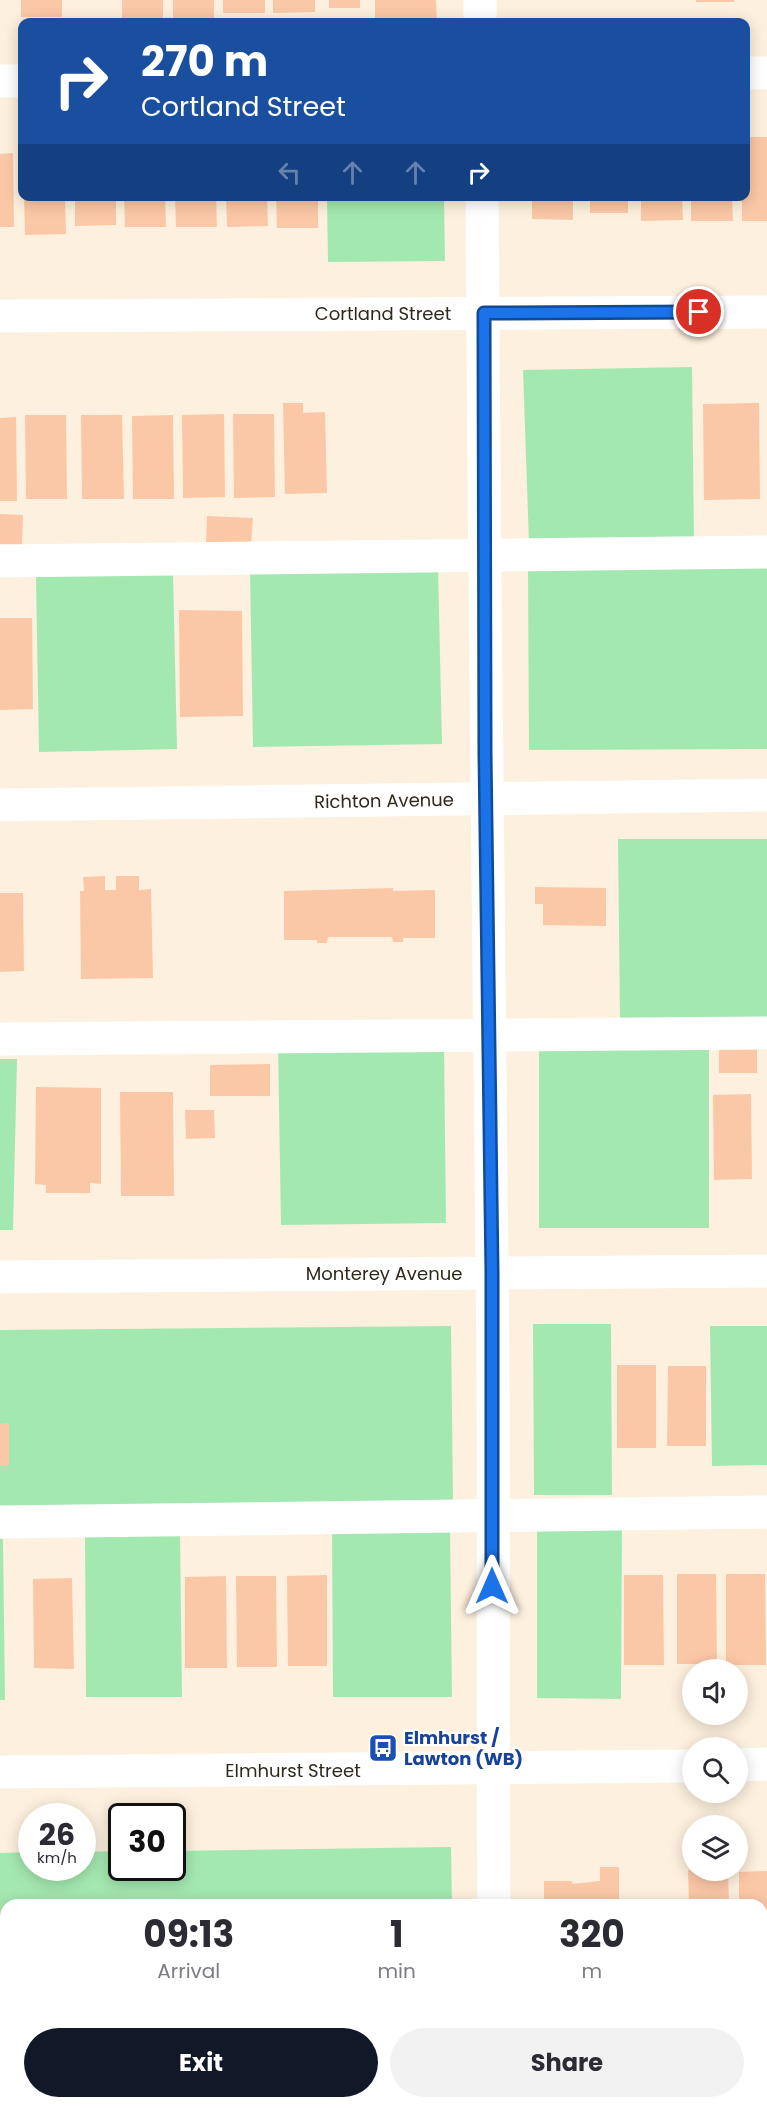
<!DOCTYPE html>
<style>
:root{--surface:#fff;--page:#f2f2f3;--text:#2b2b33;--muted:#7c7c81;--accent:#111827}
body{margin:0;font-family:Poppins,sans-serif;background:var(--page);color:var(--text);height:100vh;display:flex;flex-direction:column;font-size:22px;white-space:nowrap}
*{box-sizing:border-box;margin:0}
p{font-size:20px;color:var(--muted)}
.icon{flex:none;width:33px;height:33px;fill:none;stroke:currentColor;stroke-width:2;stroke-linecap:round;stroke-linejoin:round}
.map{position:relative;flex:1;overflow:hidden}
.details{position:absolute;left:0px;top:1899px;width:768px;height:210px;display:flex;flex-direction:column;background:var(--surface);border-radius:18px 18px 0 0;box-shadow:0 3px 15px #0003}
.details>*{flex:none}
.banner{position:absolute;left:18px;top:18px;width:732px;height:183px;border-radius:12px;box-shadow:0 3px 15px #0003;background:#1a4fa0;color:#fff;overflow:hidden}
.fabs{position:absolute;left:682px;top:1659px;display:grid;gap:12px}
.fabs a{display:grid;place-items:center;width:66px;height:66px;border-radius:50%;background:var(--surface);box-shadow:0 3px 15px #0003;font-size:30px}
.speed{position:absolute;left:18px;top:1803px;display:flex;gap:12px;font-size:30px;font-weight:700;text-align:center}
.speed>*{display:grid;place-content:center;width:78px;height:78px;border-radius:50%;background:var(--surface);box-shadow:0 3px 15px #0003;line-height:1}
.speed small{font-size:15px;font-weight:400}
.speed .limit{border:3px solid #111;border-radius:9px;background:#fff;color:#111}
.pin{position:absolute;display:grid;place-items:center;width:51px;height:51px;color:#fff;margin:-26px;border:3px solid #fff;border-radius:50%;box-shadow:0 2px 6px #0007}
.me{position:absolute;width:66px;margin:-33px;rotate:0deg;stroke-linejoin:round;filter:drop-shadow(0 0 4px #0008)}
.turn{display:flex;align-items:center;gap:21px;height:126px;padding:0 24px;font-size:27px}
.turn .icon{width:78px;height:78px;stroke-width:2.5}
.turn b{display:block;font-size:42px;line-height:51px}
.lanes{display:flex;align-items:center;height:57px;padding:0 24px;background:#0003;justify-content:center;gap:30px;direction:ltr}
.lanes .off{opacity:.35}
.eta{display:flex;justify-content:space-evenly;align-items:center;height:102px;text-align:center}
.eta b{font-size:36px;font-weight:700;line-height:42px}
.primary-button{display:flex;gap:12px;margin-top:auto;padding:12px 24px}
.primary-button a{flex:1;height:69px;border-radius:36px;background:var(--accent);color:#fff;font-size:24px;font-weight:700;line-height:69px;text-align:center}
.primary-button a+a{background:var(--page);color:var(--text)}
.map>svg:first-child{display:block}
.green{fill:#a4e8b1}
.building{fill:#fbc8a7}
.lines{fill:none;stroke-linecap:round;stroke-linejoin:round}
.minor{stroke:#fff;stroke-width:33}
.route-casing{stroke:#114b97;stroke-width:15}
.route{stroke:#1a73e8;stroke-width:10}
.labels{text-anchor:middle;stroke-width:4.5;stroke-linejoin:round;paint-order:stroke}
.street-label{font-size:18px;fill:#30281c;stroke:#fff}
.transit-label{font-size:18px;font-weight:bold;fill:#164399;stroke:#fff;text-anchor:start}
</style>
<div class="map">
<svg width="767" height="2109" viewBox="0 0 767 2109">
<rect width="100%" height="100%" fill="#fdf0de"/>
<!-- green -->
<g class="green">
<path d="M327,197H444L445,261L328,262Z"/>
<path d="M692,367L694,543H529L523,370Z"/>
<path d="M438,567L442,744L253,747L250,570Z"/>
<path d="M767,568V749L529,750L528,569Z"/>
<path d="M173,573L177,749L39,752L36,576Z"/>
<path d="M618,839H767V1018L620,1020Z"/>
<path d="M444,1043L446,1223L281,1225L278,1045Z"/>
<rect x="539" y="1048" width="170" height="180"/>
<path d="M0,1059H17L13,1230H0Z"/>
<path d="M533,1324H611L612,1495H534Z"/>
<path d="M451,1326L453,1503L0,1507V1330Z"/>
<path d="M710,1326H767V1465L712,1466Z"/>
<path d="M537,1527H622L621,1699L537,1698Z"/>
<path d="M450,1530L452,1697H333L332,1531Z"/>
<path d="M180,1533L182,1697H86L85,1534Z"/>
<path d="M0,1539H3L5,1700H0Z"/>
<path d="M451,1847L452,1905H6V2013H0V1853L31,1852L32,1868H82L83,1852L121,1851L122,1868H172L173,1851Z"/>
<path d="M0,2044H6V2103H156V2109H0Z"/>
<rect x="538" y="2103" width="47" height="6"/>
<path d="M638,2103H686L687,2109H638Z"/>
</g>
<!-- building -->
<g class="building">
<rect x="21" y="0" width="41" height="17"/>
<rect x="122" y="0" width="41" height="20"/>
<path d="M173,0H214V19L173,20Z"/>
<rect x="223" y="0" width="42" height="13"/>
<path d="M273,0H315V12L273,13Z"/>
<rect x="329" y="0" width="31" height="8"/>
<path d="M375,0H436L437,22H375Z"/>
<rect x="696" y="0" width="38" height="2"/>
<path d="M746,137H767V221H742V196H746Z"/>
<path d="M13,153L14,227H0V154Z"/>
<path d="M24,196H65L66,234L25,235Z"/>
<path d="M75,196H116V225L75,226Z"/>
<path d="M124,196H165L166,227H125Z"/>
<path d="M175,196H216L217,227H176Z"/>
<path d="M226,196H267L268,226L227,227Z"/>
<path d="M276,196H318V228H277Z"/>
<path d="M532,196H573V220L532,219Z"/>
<rect x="590" y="196" width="38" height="17"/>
<path d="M641,196H682L683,220L641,221Z"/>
<path d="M691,196H732L733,221H691Z"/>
<path d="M283,403H303V413L325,412L327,493L285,494Z"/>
<path d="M759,403L760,499L704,500L703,404Z"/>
<path d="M224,414L225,497L183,498L182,415Z"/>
<path d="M233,414H274L275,497L234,498Z"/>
<path d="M25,415H66L67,499H26Z"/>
<path d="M81,415H122L124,499H82Z"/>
<path d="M173,415L174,499H133L132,416Z"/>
<path d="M16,417L17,501H0V418Z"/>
<path d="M0,514L23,515L22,545L0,544Z"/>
<path d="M207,516L253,518L251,545L206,543Z"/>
<path d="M179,610L242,611L243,716L180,717Z"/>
<path d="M0,618H32L33,709L0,710Z"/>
<path d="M105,876V890H116V876H139V890L151,889L153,978L81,979L80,891H84L83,877Z"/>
<path d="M535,887L606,888V926L543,925V904H535Z"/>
<path d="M393,888V891L435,890V938H403V942H393L392,937H328L327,943H317V940H284V891Z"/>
<path d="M0,893H23L24,971L0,972Z"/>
<rect x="719" y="1044" width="38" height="29"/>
<path d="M270,1064V1096H210V1065Z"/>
<path d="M36,1087L101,1088V1184L90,1183V1193H46V1185L35,1184Z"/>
<path d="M120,1092H173L174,1196H121Z"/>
<path d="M751,1094L752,1179L714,1180L713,1095Z"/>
<path d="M185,1110H214L215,1138L186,1139Z"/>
<rect x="617" y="1365" width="39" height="83"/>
<path d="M668,1366H706V1446H667Z"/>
<rect x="0" y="1423" width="9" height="43"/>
<path d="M677,1574H716L717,1664H677Z"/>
<path d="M726,1574H765L766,1665H726Z"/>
<path d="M327,1575V1666H288L287,1576Z"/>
<path d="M624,1575H663L664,1665H624Z"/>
<path d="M226,1576L227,1668H185V1577Z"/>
<path d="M236,1576H276L277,1667H237Z"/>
<path d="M72,1578L74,1669L34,1668L33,1579Z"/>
<path d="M600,1867H619V1905H544V1881H572V1884L600,1881Z"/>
<path d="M688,1870H728L729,1905H689Z"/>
<path d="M767,1871V1951L762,1952V1905H739V1872Z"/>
<path d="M762,2100H767V2109H739V2103H762Z"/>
<rect x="213" y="2103" width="40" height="6"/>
<rect x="310" y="2103" width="40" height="6"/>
<rect x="362" y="2103" width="40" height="6"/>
<rect x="412" y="2103" width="40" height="6"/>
<path d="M587,2103H627L628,2109H588Z"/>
<rect x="689" y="2103" width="41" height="6"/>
</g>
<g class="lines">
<!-- minor -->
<g class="minor">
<path d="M480,0V22"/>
<path d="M746,73H767"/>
<path d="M0,81H22"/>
<path d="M482,196C485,554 486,912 492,1270C495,1481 492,1693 494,1905"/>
<path d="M0,316L767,312"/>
<path d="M0,561L767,552"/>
<path d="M0,805L767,795"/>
<path d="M0,1039L767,1033"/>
<path d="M0,1277L767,1271"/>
<path d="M0,1522L767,1512"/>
<path d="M738,1765L767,1764"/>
<path d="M0,1772L693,1766"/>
<path d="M762,2017H767"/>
<path d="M0,2025H6"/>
<path d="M496,2103V2109"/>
</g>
</g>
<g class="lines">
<!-- route casing -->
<g class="route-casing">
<path id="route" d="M492,1586V1273L485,754L484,313L699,312"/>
</g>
<!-- route -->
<use href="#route" class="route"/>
</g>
<!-- icons -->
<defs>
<g id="bus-square" transform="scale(1.5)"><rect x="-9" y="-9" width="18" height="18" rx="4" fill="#1a4fb4" stroke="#fff"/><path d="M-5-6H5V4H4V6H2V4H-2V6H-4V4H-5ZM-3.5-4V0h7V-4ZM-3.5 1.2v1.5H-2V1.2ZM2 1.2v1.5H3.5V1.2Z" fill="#fff"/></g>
</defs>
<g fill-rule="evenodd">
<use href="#bus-square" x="383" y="1748"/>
</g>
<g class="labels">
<!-- street labels -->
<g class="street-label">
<text x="383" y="320">Cortland Street</text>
<text transform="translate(384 801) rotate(-1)" y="6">Richton Avenue</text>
<text x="384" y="1280">Monterey Avenue</text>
<text x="293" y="1777">Elmhurst Street</text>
</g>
<!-- transit labels -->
<g class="transit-label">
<text x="404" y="1744">Elmhurst /<tspan x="404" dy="21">Lawton (WB)</tspan></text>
</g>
</g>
</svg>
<div class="fabs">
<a><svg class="icon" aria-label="sound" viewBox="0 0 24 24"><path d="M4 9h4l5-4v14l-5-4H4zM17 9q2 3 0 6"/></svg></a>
<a><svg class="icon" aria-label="search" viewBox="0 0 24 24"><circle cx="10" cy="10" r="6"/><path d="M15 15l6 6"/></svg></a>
<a><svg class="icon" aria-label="layers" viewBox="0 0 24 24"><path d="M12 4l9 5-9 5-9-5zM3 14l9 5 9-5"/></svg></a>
</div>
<div class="speed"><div>26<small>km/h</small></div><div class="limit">30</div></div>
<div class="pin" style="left:699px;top:312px;background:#d93025"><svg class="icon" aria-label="arrive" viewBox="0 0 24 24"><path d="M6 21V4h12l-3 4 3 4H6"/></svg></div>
<svg class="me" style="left:492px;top:1586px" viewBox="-20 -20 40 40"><path d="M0-17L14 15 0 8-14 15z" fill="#1a73e8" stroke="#fff" stroke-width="4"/></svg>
<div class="banner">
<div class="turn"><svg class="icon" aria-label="right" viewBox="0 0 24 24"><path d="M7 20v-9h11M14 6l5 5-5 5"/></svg><div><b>270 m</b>Cortland Street</div></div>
<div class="lanes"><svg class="icon off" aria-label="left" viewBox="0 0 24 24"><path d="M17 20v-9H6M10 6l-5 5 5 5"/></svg><svg class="icon off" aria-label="ahead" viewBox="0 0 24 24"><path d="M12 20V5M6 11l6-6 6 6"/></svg><svg class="icon off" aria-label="ahead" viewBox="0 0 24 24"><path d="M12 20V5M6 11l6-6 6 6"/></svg><svg class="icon" aria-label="right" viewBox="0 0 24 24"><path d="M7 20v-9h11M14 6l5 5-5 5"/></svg></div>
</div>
<section class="details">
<div class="eta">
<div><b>09:13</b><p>Arrival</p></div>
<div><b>1</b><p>min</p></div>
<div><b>320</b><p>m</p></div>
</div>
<div class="primary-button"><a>Exit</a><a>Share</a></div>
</section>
</div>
